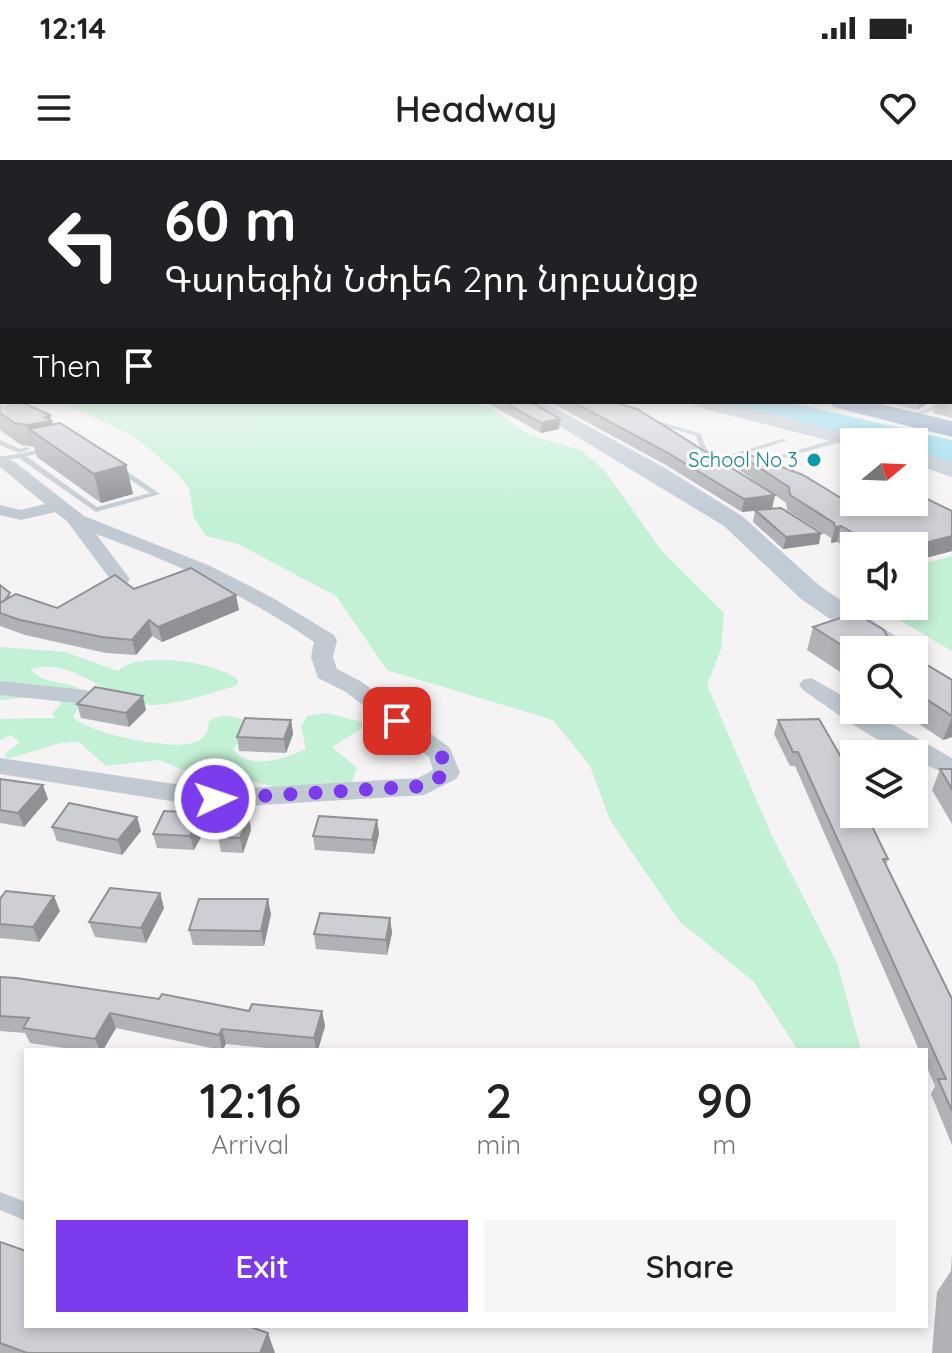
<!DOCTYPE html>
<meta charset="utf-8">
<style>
:root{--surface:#fff;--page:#f6f6f6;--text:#222;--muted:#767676;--accent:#7c3aed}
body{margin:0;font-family:Quicksand,"Noto Sans Armenian",sans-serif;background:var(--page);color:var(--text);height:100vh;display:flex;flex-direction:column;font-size:30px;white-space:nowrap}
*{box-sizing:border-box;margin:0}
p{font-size:26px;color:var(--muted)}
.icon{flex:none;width:44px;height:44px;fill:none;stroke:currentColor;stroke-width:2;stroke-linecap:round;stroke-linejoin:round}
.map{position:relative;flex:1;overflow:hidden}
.details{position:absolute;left:24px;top:888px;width:904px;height:280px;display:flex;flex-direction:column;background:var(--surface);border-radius:0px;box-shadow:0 4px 12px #0003}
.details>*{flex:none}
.hud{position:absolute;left:0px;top:0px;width:952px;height:244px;box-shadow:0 4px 12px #0003;background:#202124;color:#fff;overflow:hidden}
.needle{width:52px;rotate:71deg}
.controls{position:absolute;left:840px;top:268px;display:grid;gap:16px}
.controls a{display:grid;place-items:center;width:88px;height:88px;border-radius:0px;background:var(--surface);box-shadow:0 4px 12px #0003;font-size:40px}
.pin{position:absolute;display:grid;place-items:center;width:68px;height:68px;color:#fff;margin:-34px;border-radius:16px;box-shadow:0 4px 12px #0006}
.me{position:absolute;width:88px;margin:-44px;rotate:87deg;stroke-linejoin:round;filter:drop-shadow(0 0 6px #0008)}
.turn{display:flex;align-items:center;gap:28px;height:168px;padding:0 32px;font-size:36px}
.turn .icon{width:104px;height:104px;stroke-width:2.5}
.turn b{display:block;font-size:56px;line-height:68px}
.then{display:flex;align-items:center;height:76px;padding:0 32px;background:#0003;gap:16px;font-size:30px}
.eta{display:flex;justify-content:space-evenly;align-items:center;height:136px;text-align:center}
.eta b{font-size:48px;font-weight:600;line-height:56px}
.cta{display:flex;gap:16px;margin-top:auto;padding:16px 32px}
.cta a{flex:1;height:92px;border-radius:0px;background:var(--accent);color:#fff;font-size:32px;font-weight:600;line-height:92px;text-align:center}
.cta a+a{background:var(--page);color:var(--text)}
.status{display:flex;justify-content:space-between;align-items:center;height:56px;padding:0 40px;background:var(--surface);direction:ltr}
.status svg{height:22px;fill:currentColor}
header{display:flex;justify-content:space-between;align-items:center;height:104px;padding:0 32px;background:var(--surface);font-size:36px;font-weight:600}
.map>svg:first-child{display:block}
.green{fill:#c3f1d5}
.water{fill:#90daee}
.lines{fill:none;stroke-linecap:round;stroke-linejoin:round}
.lane{fill:#c1cad2;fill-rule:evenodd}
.street{fill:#c1cad2;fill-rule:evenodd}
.secondary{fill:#c1cbd6;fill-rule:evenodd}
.highway{fill:#8ba5c1;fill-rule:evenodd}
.wall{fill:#b0b2b7}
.shaded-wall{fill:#909195}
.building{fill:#cdcfd5;stroke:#909195;stroke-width:2}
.route{stroke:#7c3aed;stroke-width:14;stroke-dasharray:0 25.2}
.culture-dot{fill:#0f9aa8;stroke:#fff;stroke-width:3}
.labels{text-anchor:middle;stroke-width:6;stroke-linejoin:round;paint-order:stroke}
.far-culture-label{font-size:20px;fill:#0d838f;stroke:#fff;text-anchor:end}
</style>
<div class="status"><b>12:14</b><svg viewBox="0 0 49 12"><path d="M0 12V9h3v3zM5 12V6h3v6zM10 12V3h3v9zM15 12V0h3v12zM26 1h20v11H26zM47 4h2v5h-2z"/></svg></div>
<header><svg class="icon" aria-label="menu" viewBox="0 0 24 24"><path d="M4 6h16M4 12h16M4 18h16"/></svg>Headway<svg class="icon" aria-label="heart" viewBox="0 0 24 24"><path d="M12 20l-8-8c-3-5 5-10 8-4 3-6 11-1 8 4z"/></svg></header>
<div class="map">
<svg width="952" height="1193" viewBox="0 0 952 1193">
<rect width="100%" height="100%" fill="#f5f3f3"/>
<!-- green -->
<g class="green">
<path d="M61,242H482L529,275L581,290L604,310L661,390L724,453L721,489L707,525L771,674L837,803L861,890H798L753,821L679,761L610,660L590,606L553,560L387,510L336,436L238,384L206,376L194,358L189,328L177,313L134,276Z"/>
<path d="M952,396V491L879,448L914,446V440L925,437L914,430V406Z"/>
<path d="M0,487L65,492L118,511C139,490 217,502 238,520V525C215,532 177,545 153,545C109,545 78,496 31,509C42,526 69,519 84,532L85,537L73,557C89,574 170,590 192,583C199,582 203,578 207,573L209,561C220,553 233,556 245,560L244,577L233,589C250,612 286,598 306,589L301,567L307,556L327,553L362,562V568L332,587L357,608L352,622L284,629L255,622L234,626L216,636L198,632L191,613L159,600L106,606L79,582L60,583L7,599L5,594L20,582L11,575L0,580V559L56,558L52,554L61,544L59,539L33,537L0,540Z"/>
</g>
<!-- water -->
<path class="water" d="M722,242H788L952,280V305L914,291V282H879Z"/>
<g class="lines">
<!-- lane -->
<g class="lane">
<path d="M936,242H942L941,247L911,259L906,258L936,245Z"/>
<path d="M642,256L701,274L706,288L719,298L782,279L788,280L726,300C762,305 811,285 846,276L849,278C835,285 817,288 801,293C768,302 709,325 696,276L640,259L639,258Z"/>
<path d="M0,280L20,289L27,287L31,289L19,293L0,285Z"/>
<path d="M49,288H52V292L26,296L97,347L150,333L112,307L111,305L115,303L160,334L96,352L19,298L0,301V297Z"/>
<path d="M828,334H834L873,350L866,352L828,338Z"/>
<path d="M0,1032L26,1042V1061L0,1050Z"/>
</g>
<!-- street -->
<g class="street">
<path d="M0,295L16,303L84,356L208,405L273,438L334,475L337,480L333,497L337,509L362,522L450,588L460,613L456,619L424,635L215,648L0,614V598L215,630L418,618L433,610L429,597L346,532L318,518L311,497L314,482C246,435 174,402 96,374L130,419L127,423H113L67,361L55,352L21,360L0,355V345L21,350L45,344L0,307Z"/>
<path d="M811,518L854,542V550H867L952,598V617L914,599V594C891,594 825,545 803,530L799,525L803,520Z"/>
<path d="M0,521L85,530L93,532L97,537L93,542L85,544L0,535Z"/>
</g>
<!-- secondary -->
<g class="secondary">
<path d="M520,242H544L665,308L742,356L821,427L906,483L910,490H875L801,439L724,366Z"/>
<path d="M691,242H724L868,278L872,282H854V287L694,246Z"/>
<path d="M914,289L952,302V317L914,304Z"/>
</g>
<!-- highway -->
<path class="highway" d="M829,242H871L952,261V277L833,247Z"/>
</g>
<!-- wall -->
<g class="wall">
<path d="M950,201L952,203V258L933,253L936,242H950Z"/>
<path d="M0,232L50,255L52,264L126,305L133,334L101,343L37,297L34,287L21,285L0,270Z"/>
<path d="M491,242H531L560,259L559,269L541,273L491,245Z"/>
<path d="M550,242H613L769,331L739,310L741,296L859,349L952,351V391L914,401V386H854V392L837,382L831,383V378L787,350L786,343L775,335L772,348L819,384L783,389L753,362L755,351L742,352L666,305Z"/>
<path d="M885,242H930L917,250Z"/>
<path d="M0,425L11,437L57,448L134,429L239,450L162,482L152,476L136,495L106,493L25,475L0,466Z"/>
<path d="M813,467L891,484L854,490V521L807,490Z"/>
<path d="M914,497L952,520V577L943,580L898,550H914Z"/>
<path d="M77,544L146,550L129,567L81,558Z"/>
<path d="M291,560L293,574L286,593L239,591L237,577Z"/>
<path d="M778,560L854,654L888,699L886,705L952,839V985L931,934L935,926L926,905V890H919L795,606H790L774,574Z"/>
<path d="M940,609H952V664L932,630Z"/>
<path d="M0,619L48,639L24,667L0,663Z"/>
<path d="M202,653L206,668L194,690L157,688L153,674Z"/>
<path d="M249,656L251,670L243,693L221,692L218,677Z"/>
<path d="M137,657L141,671L122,695L57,681L52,667Z"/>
<path d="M377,660L379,674L374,694L315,690L313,676Z"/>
<path d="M160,733L164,748L146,783L95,777L89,762Z"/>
<path d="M0,739L60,751L39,782L0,778Z"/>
<path d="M271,754L264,786L193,785L189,770Z"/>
<path d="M390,758L392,773L387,795L316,789L314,774Z"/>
<path d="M0,817L249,851H322L325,866L318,890H286L226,884L223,890H221L116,868L103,890H77L30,883L25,873L0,871Z"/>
<path d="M0,1082L275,1193H0Z"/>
<path d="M952,1094V1193H932L937,1132L951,1111Z"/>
</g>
<!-- shaded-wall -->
<g class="shaded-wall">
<path d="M920,242H930L917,250Z"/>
<path d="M50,255L57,283L29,269L33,287L27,265Z"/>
<path d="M560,259L559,269L541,273V263Z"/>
<path d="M126,305L133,334L101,343L94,314Z"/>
<path d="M775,335L772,348L742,352L744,339Z"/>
<path d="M841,366L837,382L831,383L835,367Z"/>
<path d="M821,373L819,384L783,389L786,377Z"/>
<path d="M952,376V391L914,401V386Z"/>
<path d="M236,435L239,450L162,482L158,467Z"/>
<path d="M149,460L152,476L136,495L132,480Z"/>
<path d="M143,536L146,550L129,567L126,553Z"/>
<path d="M952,557V577L943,580Z"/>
<path d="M291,560L293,574L286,593L284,579Z"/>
<path d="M43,625L48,639L24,667L18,653Z"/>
<path d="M202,653L206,668L194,690L190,676Z"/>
<path d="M249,656L251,670L243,693L240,678Z"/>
<path d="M137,657L141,671L122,695L118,680Z"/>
<path d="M377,660L379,674L374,694L372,680Z"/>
<path d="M160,733L164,748L146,783L141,768Z"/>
<path d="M54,736L60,751L39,782L33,767Z"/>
<path d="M268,739L271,754L264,786L261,771Z"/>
<path d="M390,758L392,773L387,795L386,780Z"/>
<path d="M322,851L325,866L318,890H316L314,878Z"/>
<path d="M110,853L116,868L103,890H100L95,879Z"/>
<path d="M222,869L226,884L222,890L219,875Z"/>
<path d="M268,1173L275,1193H260Z"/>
</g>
<!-- building -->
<g class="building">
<path d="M950,201L952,203V241H950Z"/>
<path d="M0,232L2,233V242H21L50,255L45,257L51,261L27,265L15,263L0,253Z"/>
<path d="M503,242H531L560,259L541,263Z"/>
<path d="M573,242H613L637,249L775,335L744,339L668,293Z"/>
<path d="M60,263L126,305L94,314L29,269Z"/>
<path d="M747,294L803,315L859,349L893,342H914V337L921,336L952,351V376L913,386H876L841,366L835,367L834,363L790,335L789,327L741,296Z"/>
<path d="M781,348L821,373L786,377L755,350Z"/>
<path d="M191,408L236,435L158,467L149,460L132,480L102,477L20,460L0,453V443L16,434L57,448L115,415L134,429Z"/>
<path d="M0,425L10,433L4,441L0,442Z"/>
<path d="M855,453L884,470L891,484L902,490H854V493L813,467Z"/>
<path d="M914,497L952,520V556L914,531Z"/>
<path d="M95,527L143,536L126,553L77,544Z"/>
<path d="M245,558L291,560L284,579L237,577Z"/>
<path d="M819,559L845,604L854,621V654H866L888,699H883L952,839V951L938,919H946L798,592H793L778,560Z"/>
<path d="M940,609H952V629Z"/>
<path d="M0,619L43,625L18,653L0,650Z"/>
<path d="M69,643L137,657L118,680L52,667Z"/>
<path d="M164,651L202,653L190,676L153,674Z"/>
<path d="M225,655L249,656L240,678L218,677Z"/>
<path d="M319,656L377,660L372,680L313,676Z"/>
<path d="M110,728L160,733L141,768L89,762Z"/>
<path d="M6,731L54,736L33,767L0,764V739Z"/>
<path d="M199,739H268L261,771L189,770Z"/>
<path d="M320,753L390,758L386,780L314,774Z"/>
<path d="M0,817L16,818L159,839L162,834L249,851L252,844L322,851L314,878L222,869L219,875L110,853L95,879L23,868L29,858L0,856Z"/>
<path d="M0,1082L26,1091V1166H248L268,1173L260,1193H27L0,1183Z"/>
</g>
<!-- sky -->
<linearGradient id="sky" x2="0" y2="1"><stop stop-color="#85c3ea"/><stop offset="0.53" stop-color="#fafafa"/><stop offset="1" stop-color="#fafafa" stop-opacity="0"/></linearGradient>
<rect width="952" height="354" fill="url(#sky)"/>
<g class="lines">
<!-- route -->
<path class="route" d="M215,639L424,626L447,613L441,594L397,561"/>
</g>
<!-- markers -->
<circle class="culture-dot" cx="814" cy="300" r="8"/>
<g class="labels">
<!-- far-culture labels -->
<g class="far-culture-label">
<text x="798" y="307">School No 3</text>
</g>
</g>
</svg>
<div class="controls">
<a><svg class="needle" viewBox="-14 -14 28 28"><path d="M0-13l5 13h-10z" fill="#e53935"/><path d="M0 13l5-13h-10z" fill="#767676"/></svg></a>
<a><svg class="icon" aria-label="sound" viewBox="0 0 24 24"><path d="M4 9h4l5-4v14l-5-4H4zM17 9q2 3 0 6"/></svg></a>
<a><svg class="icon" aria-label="search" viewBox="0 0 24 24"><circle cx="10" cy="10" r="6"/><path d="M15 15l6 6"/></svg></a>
<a><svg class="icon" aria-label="layers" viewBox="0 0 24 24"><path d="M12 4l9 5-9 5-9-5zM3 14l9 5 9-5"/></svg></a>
</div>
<div class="pin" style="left:397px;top:561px;background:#d93025"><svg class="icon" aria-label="arrive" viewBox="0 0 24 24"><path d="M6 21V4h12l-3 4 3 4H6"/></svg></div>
<svg class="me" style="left:215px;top:639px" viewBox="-20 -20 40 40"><circle r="17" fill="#7c3aed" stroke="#fff" stroke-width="3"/><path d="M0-11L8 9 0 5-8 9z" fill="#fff"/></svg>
<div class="hud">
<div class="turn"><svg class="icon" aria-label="left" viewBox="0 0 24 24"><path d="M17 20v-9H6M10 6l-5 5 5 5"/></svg><div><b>60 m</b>Գարեգին Նժդեհ 2րդ նրբանցք</div></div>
<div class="then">Then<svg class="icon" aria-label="arrive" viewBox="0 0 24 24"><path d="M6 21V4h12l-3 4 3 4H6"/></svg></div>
</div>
<section class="details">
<div class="eta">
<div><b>12:16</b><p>Arrival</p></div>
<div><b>2</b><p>min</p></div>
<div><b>90</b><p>m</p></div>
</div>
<div class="cta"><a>Exit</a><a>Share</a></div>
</section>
</div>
